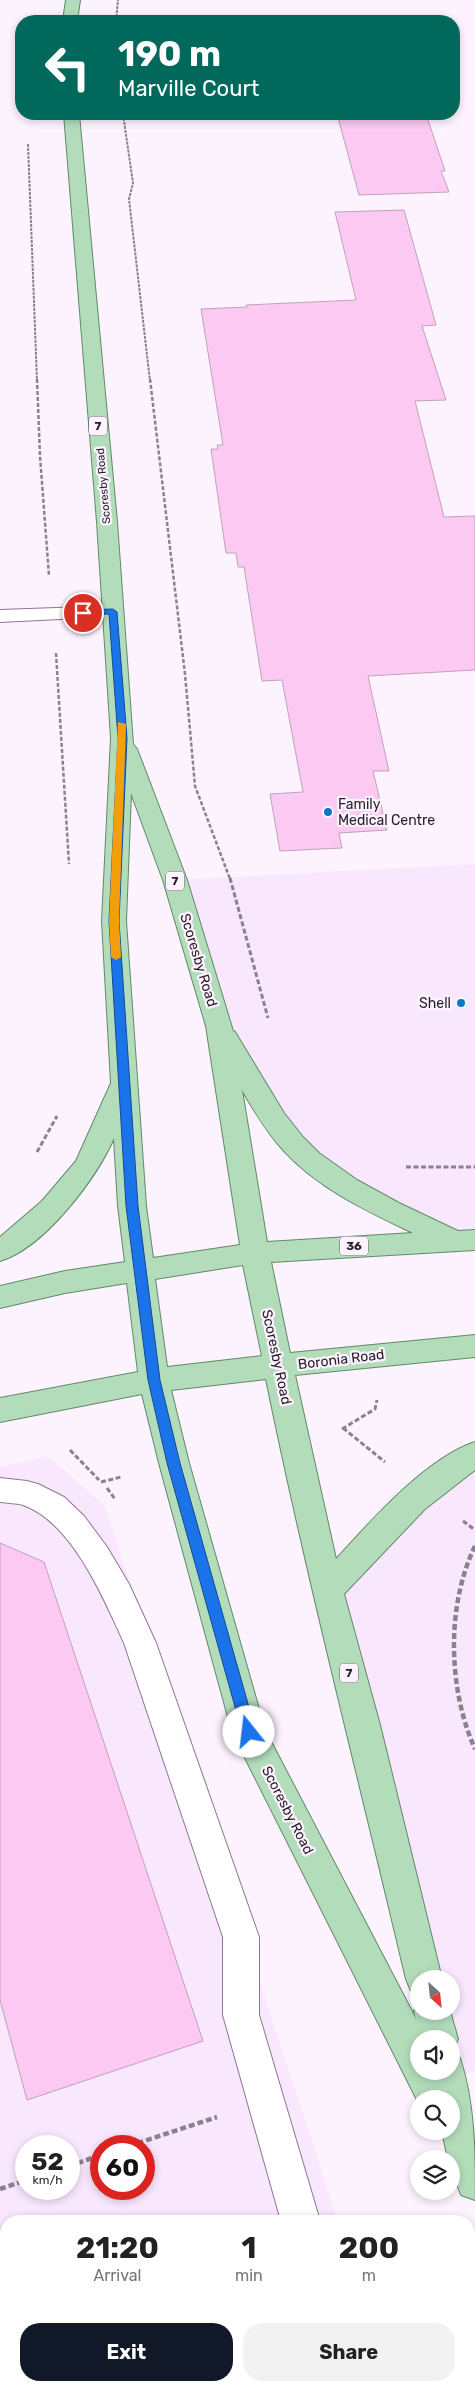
<!DOCTYPE html>
<style>
:root{--surface:#fff;--page:#f2f2f2;--text:#222;--muted:#767676;--accent:#111827}
body{margin:0;font-family:Rubik,sans-serif;background:var(--page);color:var(--text);height:100vh;display:flex;flex-direction:column;font-size:19px;white-space:nowrap}
*{box-sizing:border-box;margin:0}
p{font-size:16px;color:var(--muted)}
.icon{flex:none;width:28px;height:28px;fill:none;stroke:currentColor;stroke-width:2;stroke-linecap:round;stroke-linejoin:round}
.map{position:relative;flex:1;overflow:hidden}
.sheet{position:absolute;left:0px;top:2215px;width:475px;height:176px;display:flex;flex-direction:column;background:var(--surface);border-radius:20px 20px 0 0;box-shadow:0 2px 8px #0003}
.sheet>*{flex:none}
.guide{position:absolute;left:15px;top:15px;width:445px;height:105px;border-radius:20px;box-shadow:0 2px 8px #0003;background:#00695c;color:#fff;overflow:hidden}
.needle{width:32px;rotate:153deg}
.controls{position:absolute;left:410px;top:1970px;display:grid;gap:10px}
.controls a{display:grid;place-items:center;width:50px;height:50px;border-radius:50%;background:var(--surface);box-shadow:0 2px 8px #0003;font-size:25px}
.speed{position:absolute;left:15px;top:2135px;display:flex;gap:10px;font-size:25px;font-weight:700;text-align:center}
.speed>*{display:grid;place-content:center;width:65px;height:65px;border-radius:50%;background:var(--surface);box-shadow:0 2px 8px #0003;line-height:1}
.speed small{font-size:12px;font-weight:400}
.speed .limit{border:8px solid #d22;background:#fff;color:#111}
.pin{position:absolute;display:grid;place-items:center;width:42px;height:42px;color:#fff;margin:-21px;border:2px solid #fff;border-radius:50%;box-shadow:0 1px 5px #0007}
.me{position:absolute;width:55px;margin:-28px;rotate:344deg;stroke-linejoin:round;filter:drop-shadow(0 0 4px #0008)}
.turn{display:flex;align-items:center;gap:18px;height:105px;padding:0 20px;font-size:22px}
.turn .icon{width:65px;height:65px;stroke-width:2.5}
.turn b{display:block;font-size:35px;line-height:42px}
.eta{display:flex;justify-content:space-evenly;align-items:center;height:85px;text-align:center}
.eta b{font-size:30px;font-weight:700;line-height:35px}
.button{display:flex;gap:10px;margin-top:auto;padding:10px 20px}
.button a{flex:1;height:58px;border-radius:20px;background:var(--accent);color:#fff;font-size:20px;font-weight:700;line-height:58px;text-align:center}
.button a+a{background:var(--page);color:var(--text)}
.map>svg:first-child{display:block}
.built{fill:#f8e7fd;fill-rule:evenodd}
.building{fill:#fbc9f2;stroke:#bfa2ba}
.lines{fill:none;stroke-linecap:round;stroke-linejoin:round}
.minor-casing{stroke:#8c7791;stroke-width:2}
.major-casing{stroke:#61896a;stroke-width:2}
.path-far3{stroke:#8b828d;stroke-width:2;stroke-dasharray:3 1;stroke-linecap:butt}
.path-far2{stroke:#8b828d;stroke-width:2.5;stroke-dasharray:4 2;stroke-linecap:butt}
.path-far1{stroke:#8b828d;stroke-width:3;stroke-dasharray:5 2.5;stroke-linecap:butt}
.path{stroke:#8b828d;stroke-width:4.5;stroke-dasharray:6 3;stroke-linecap:butt}
.minor{fill:#fff;fill-rule:evenodd}
.major{fill:#b3dcbb;fill-rule:evenodd}
.route{fill:#1a73e8;stroke:#114b97}
.slow{fill:#f59e0b}
.poi-dot{fill:#0d77c2;stroke:#fdf3ff;stroke-width:2}
.labels{text-anchor:middle;stroke-width:4.5;stroke-linejoin:round;paint-order:stroke}
.far-street-label{font-size:11px;fill:#251c27;stroke:#fdf3ff}
.shield{fill:#fdf3ff;stroke:#665c68;stroke-width:1}
.shield-label{font-size:12px;font-weight:bold;fill:#251c27}
.poi-label{font-size:14px;fill:#251c27;stroke:#fdf3ff;text-anchor:start}
.street-label{font-size:14px;fill:#251c27;stroke:#fdf3ff}
</style>
<div class="map">
<svg width="475" height="2391" viewBox="0 0 475 2391">
<rect width="100%" height="100%" fill="#fdf3ff"/>
<!-- built -->
<g class="built">
<path d="M475,864V1240L320,1169L219,1026L175,880Z"/>
<path d="M475,1454V2071L449,2079L451,2071V2039L432,2011H451V1979H424L327,1591Z"/>
<path d="M48,1456L105,1506L338,2221H6V2385H291L275,2391H0V1467ZM26,2146H69V2189H26ZM101,2146H144V2189H101Z"/>
</g>
<!-- building -->
<g class="building">
<path d="M337,114H426L445,171H441L449,192L359,195Z"/>
<path d="M404,210L436,325L422,326L446,400L415,401L444,517L475,516V670L368,676L389,771H373L387,830L339,833L342,848L280,851L270,794L303,792L282,680L262,681L244,567H238L236,553H226L211,449H218L217,445H223L201,309L247,307L246,305L356,300L335,212Z"/>
<path d="M0,1543L44,1562L203,2041L27,2100L0,2000Z"/>
</g>
<g class="lines">
<!-- minor casing -->
<g class="minor-casing">
<g id="minor">
<path d="M113,606L120,608L123,612L120,616L0,622V610Z"/>
<path d="M0,1478L27,1481L38,1484L64,1497L84,1516L107,1547L129,1584L156,1643L259,1937V2015L320,2221H281L223,2015V1937L124,1643C104,1599 72,1522 23,1505C16,1503 7,1503 0,1502Z"/>
<path d="M469,2304L475,2306V2349L469,2347Z"/>
</g>
</g>
<!-- major casing -->
<g class="major-casing">
<g id="major">
<path d="M66,0H80L77,21H63Z"/>
<path d="M64,114H79L117,522L133,744L137,749L187,880L233,1031L235,1032L284,1113L303,1137L319,1153L357,1180L399,1203L458,1231L475,1230V1250L271,1262L290,1353L475,1335V1357L295,1375L336,1559C370,1522 426,1458 475,1442V1470L425,1509L344,1594L380,1725L442,1979H419V1994L411,1991L406,1979C359,1779 307,1580 266,1379L171,1390L189,1463L265,1730L416,2019L414,2011L419,1999V2011H450L458,2039L452,2052L451,2039H419V2071H451V2054L460,2058C475,2104 475,2152 475,2200L461,2195L451,2168V2159H448L442,2131H451V2099H419V2104L232,1732L159,1463L142,1394L0,1422V1398L138,1372L127,1283L65,1293L0,1308V1286L65,1271L125,1262L118,1206L114,1138C96,1179 44,1248 0,1261V1237L42,1201L76,1161L111,1083L102,921L111,738L97,522ZM131,793L163,880L206,1026L240,1245L153,1258L146,1206L126,921ZM242,1090C254,1111 267,1133 284,1151C319,1189 367,1211 413,1233L267,1242ZM243,1265L262,1356L167,1367L155,1279Z"/>
</g>
</g>
<!-- path-far3 -->
<g class="path-far3">
<path d="M116,21L118,0"/>
<path d="M27,114V116"/>
<path d="M123,114L133,183L129,199L150,381"/>
<path d="M28,144L37,381"/>
</g>
<!-- path-far2 -->
<g class="path-far2">
<path d="M37,379L40,456L49,576"/>
<path d="M150,379L185,674L195,786L230,879"/>
<path d="M56,653L69,864"/>
</g>
<!-- path-far1 -->
<g class="path-far1">
<path d="M230,878L268,1018"/>
<path d="M37,1152L57,1116"/>
<path d="M406,1167H475"/>
<path d="M343,1428L385,1462"/>
<path d="M342,1429L375,1409L377,1400"/>
<path d="M70,1450L99,1480"/>
<path d="M101,1482L121,1477"/>
<path d="M107,1488L115,1499"/>
<path d="M463,1521L475,1530"/>
</g>
<!-- path -->
<g class="path">
<path d="M475,1546C446,1606 448,1689 475,1749"/>
<path d="M129,2146L217,2117"/>
<path d="M69,2166L101,2155"/>
<path d="M0,2189L26,2180"/>
<path d="M418,2385L420,2391"/>
</g>
<!-- minor -->
<use href="#minor" class="minor"/>
<!-- major -->
<use href="#major" class="major"/>
</g>
<!-- route -->
<path class="route" d="M113,609L117,612L127,738L119,921L138,1206L160,1380L180,1463L256,1732L254,1737L249,1738L244,1737L242,1732L167,1463L148,1380L126,1206L109,921L118,738L109,614L83,615L78,613L83,610Z"/>
<!-- slow -->
<path class="slow" d="M118,722L126,724L119,921L121,957L116,960L111,957L109,921Z"/>
<!-- markers -->
<g class="poi-dot">
<circle cx="328" cy="812" r="5"/>
<circle cx="461" cy="1003" r="5"/>
</g>
<g class="labels">
<!-- far-street labels -->
<g class="far-street-label">
<text transform="translate(103 486) rotate(-95)" y="4">Scoresby Road</text>
</g>
<!-- shield labels -->
<g class="shield">
<rect x="89" y="416.5" width="18" height="19" rx="4"/>
<rect x="166" y="871.5" width="18" height="19" rx="4"/>
<rect x="340" y="1236.5" width="28" height="19" rx="4"/>
<rect x="340" y="1663.5" width="18" height="19" rx="4"/>
</g>
<g class="shield-label">
<text x="98" y="430">7</text>
<text x="175" y="885">7</text>
<text x="354" y="1250">36</text>
<text x="349" y="1677">7</text>
</g>
<!-- poi labels -->
<g class="poi-label">
<text x="338" y="809">Family<tspan x="338" dy="16">Medical Centre</tspan></text>
<text x="451" y="1008" text-anchor="end">Shell</text>
</g>
<!-- street labels -->
<g class="street-label">
<text transform="translate(199 960) rotate(73)" y="5">Scoresby Road</text>
<text transform="translate(277 1357) rotate(78)" y="5">Scoresby Road</text>
<text transform="translate(341 1359) rotate(-7)" y="5">Boronia Road</text>
<text transform="translate(288 1810) rotate(63)" y="5">Scoresby Road</text>
</g>
</g>
</svg>
<div class="controls">
<a><svg class="needle" viewBox="-14 -14 28 28"><path d="M0-13l5 13h-10z" fill="#e53935"/><path d="M0 13l5-13h-10z" fill="#767676"/></svg></a>
<a><svg class="icon" aria-label="sound" viewBox="0 0 24 24"><path d="M4 9h4l5-4v14l-5-4H4zM17 9q2 3 0 6"/></svg></a>
<a><svg class="icon" aria-label="search" viewBox="0 0 24 24"><circle cx="10" cy="10" r="6"/><path d="M15 15l6 6"/></svg></a>
<a><svg class="icon" aria-label="layers" viewBox="0 0 24 24"><path d="M12 4l9 5-9 5-9-5zM3 14l9 5 9-5"/></svg></a>
</div>
<div class="speed"><div>52<small>km/h</small></div><div class="limit">60</div></div>
<div class="pin" style="left:83px;top:613px;background:#d93025"><svg class="icon" aria-label="arrive" viewBox="0 0 24 24"><path d="M6 21V4h12l-3 4 3 4H6"/></svg></div>
<svg class="me" style="left:249px;top:1732px" viewBox="-20 -20 40 40"><circle r="19" fill="#fff"/><path d="M0-13L10 11 0 6-10 11z" fill="#1a73e8"/></svg>
<div class="guide">
<div class="turn"><svg class="icon" aria-label="left" viewBox="0 0 24 24"><path d="M17 20v-9H6M10 6l-5 5 5 5"/></svg><div><b>190 m</b>Marville Court</div></div>
</div>
<section class="sheet">
<div class="eta">
<div><b>21:20</b><p>Arrival</p></div>
<div><b>1</b><p>min</p></div>
<div><b>200</b><p>m</p></div>
</div>
<div class="button"><a>Exit</a><a>Share</a></div>
</section>
</div>
